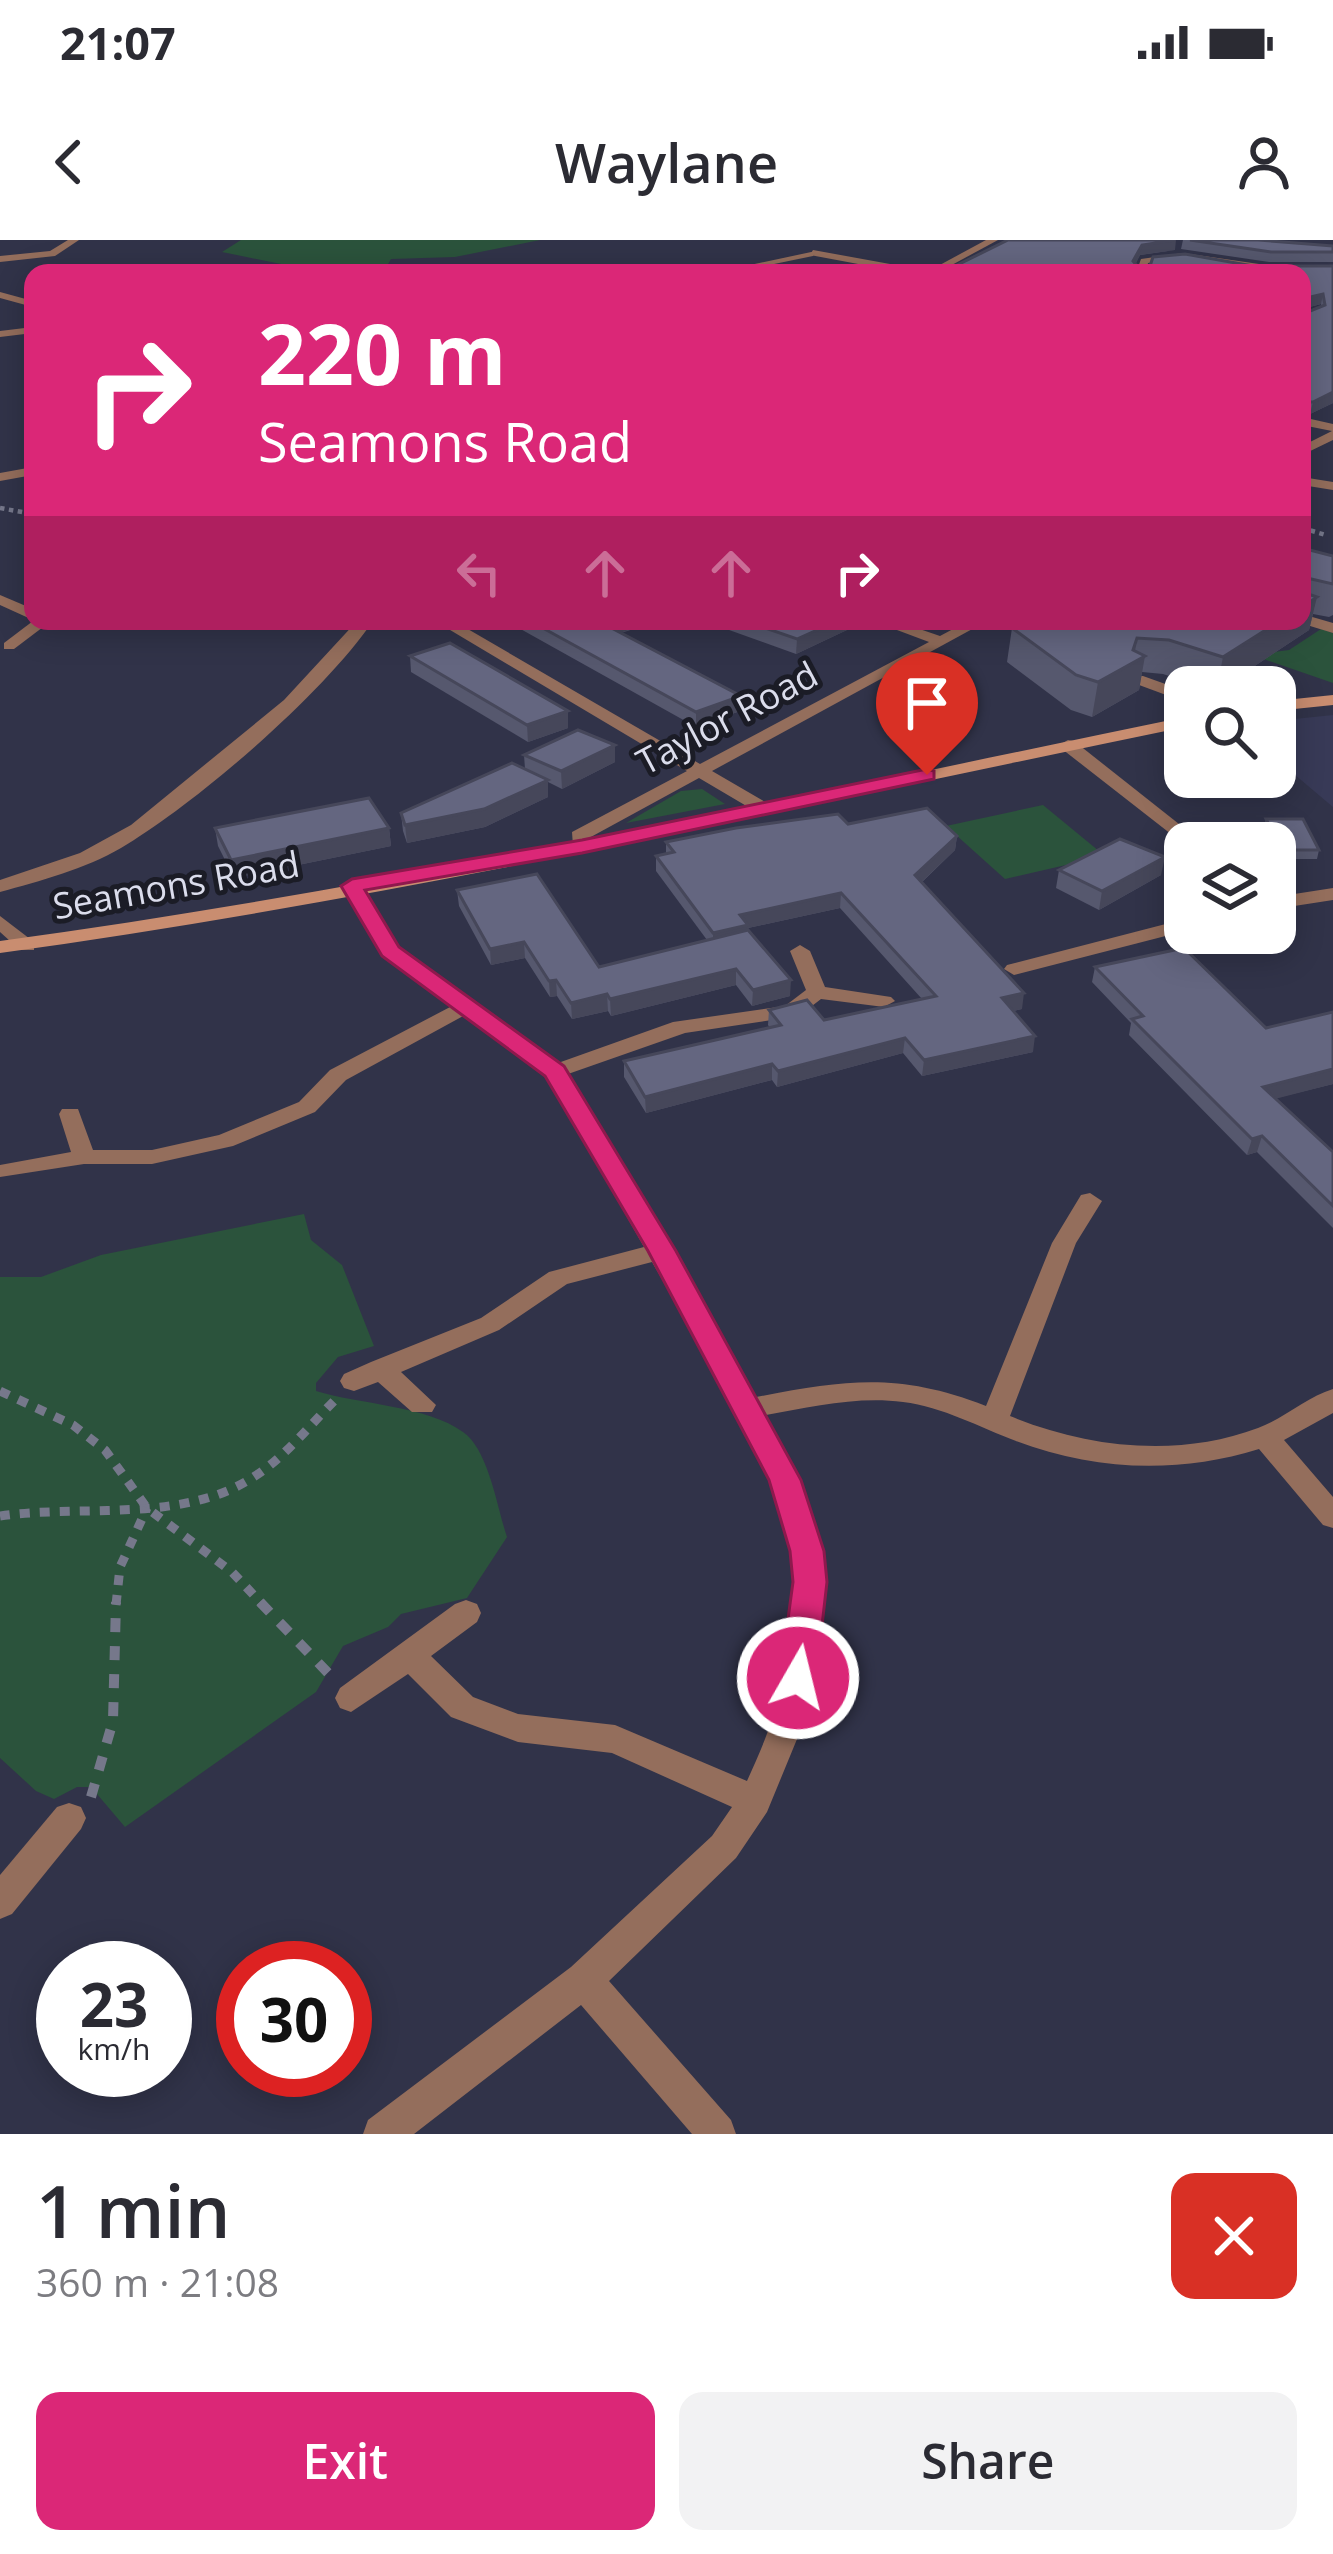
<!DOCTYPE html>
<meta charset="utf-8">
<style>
:root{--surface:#fff;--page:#f2f2f3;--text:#2b2b33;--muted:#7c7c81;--accent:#db2777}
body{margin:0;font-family:"Open Sans",sans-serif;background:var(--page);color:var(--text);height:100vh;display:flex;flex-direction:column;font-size:45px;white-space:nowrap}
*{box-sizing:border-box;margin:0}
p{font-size:39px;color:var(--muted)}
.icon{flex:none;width:66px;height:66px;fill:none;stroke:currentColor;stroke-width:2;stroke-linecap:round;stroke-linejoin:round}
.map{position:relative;height:1894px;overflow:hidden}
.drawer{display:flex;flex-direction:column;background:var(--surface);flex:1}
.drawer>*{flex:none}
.top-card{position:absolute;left:24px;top:24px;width:1287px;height:366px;border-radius:24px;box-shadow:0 6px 30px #0003;background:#db2777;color:#fff;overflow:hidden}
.controls{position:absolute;left:1164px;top:426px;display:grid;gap:24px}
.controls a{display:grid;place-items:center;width:132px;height:132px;border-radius:24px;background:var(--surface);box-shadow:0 6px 30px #0003;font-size:60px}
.speed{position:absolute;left:36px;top:1701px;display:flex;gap:24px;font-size:60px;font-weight:700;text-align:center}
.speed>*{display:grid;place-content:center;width:156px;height:156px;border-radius:50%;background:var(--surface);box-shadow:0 6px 30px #0003;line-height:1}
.speed small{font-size:30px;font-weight:400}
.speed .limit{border:18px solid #d22;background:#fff;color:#111}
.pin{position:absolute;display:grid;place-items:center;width:102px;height:102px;color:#fff;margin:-123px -51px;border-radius:50% 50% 50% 0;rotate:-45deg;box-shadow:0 0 12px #0007}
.pin .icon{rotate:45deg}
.me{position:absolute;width:132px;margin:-66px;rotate:8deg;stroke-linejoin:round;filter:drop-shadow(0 0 9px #0008)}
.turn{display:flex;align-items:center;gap:42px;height:252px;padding:0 36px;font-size:54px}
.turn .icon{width:156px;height:156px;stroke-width:2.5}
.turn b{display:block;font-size:84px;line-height:102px}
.lanes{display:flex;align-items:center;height:114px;padding:0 36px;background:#0003;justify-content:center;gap:60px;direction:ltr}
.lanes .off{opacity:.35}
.round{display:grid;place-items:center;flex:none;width:126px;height:126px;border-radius:24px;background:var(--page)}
.head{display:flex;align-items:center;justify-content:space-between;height:204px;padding:0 36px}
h1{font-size:72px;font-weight:600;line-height:90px}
.action{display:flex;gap:24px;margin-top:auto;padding:24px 36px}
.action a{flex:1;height:138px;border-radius:24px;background:var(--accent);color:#fff;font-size:48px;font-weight:600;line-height:138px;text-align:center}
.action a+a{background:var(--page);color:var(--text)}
.status{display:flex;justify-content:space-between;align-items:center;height:84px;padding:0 60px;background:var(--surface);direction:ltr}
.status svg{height:33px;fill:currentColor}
header{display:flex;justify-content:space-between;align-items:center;height:156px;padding:0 36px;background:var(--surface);font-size:54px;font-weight:600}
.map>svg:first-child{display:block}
.built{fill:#383a57}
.green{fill:#2b533c}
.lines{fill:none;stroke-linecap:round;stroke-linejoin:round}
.path-far3{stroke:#76788b;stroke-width:3;stroke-dasharray:4.5 4.5;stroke-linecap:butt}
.path-far2{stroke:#76788b;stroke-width:4.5;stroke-dasharray:4.5 4.5;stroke-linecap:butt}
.path-far1{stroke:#76788b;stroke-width:9;stroke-dasharray:10 10;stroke-linecap:butt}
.path{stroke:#76788b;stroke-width:10;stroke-dasharray:14 14;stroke-linecap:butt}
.lane{fill:#946e5c;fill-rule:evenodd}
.street{fill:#946e5c;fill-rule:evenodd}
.secondary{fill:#c98d70;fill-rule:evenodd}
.wall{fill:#56586e;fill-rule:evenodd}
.shaded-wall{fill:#46475a}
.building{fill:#646680;stroke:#46475a;stroke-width:3}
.route{fill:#db2777;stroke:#8e194d;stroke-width:3}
.labels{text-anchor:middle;stroke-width:10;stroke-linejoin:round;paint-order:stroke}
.far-street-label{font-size:36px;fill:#dbddec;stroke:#1b1c26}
</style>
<div class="status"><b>21:07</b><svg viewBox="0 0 49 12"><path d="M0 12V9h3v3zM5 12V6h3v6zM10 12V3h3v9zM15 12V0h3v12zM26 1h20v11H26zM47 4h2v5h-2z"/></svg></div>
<header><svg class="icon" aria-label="back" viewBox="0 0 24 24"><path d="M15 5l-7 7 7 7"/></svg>Waylane<svg class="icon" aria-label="person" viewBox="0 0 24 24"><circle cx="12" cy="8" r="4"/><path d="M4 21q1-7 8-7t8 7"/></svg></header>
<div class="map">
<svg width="1333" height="1894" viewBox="0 0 1333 1894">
<rect width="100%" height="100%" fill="#313349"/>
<!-- built -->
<path class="built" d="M1333,475V567L1275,518V481Z"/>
<!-- green -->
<g class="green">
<path d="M241,0H540L455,17L391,19L384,31L282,29L286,25L222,12Z"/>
<path d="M1321,389L1333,393V443L1252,415L1289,410Z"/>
<path d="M702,549L725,564L626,583L681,551Z"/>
<path d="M1043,565L1105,616L1005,639L946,586Z"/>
<path d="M304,974L311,1000L342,1025L374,1106L338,1117L316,1143V1151C358,1164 428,1166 463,1192C489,1210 497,1268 507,1297L467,1358L401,1374L388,1387L343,1406L316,1452L125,1587L91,1547H77L54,1559L36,1551L0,1518V1037H41L101,1015Z"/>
</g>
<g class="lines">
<!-- path-far3 -->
<path class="path-far3" d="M1302,70L1333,76"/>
<!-- path-far2 -->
<g class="path-far2">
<path d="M0,268L33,274"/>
<path d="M1302,288L1326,295"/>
</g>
<!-- path-far1 -->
<g class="path-far1">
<path d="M0,1151L73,1185L105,1210L147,1268L232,1332L263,1365"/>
<path d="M0,1276C81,1264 184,1284 255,1236C286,1216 310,1185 336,1159"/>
<path d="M116,1365L120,1327L147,1268"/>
</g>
<!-- path -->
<g class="path">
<path d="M260,1362L330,1435"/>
<path d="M91,1557L113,1481L116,1362"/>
</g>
<!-- lane -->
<g class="lane">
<path d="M813,10L901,26L906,29L901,32L810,15Z"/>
<path d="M628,30L633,31L635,33H623Z"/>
<path d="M1131,436H1143L1185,451V462L1131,442Z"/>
</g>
<!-- street -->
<g class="street">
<path d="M68,0H79L55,16L0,22V16L50,11Z"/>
<path d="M986,0H998L937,33H925Z"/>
<path d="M816,11L813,16L731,33H712Z"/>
<path d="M1183,13L1266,25L1271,28L1266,31L1183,19L1148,23L1146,33H1136L1141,19Z"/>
<path d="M0,52L33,61V67L0,58Z"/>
<path d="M33,87V93L0,97V91Z"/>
<path d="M1302,177L1333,184V200L1302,215V206L1332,191L1302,185Z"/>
<path d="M33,227V235L0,241V233Z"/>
<path d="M1302,237L1333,242V250L1302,245Z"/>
<path d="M0,355L33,369V380L0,365Z"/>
<path d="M1302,374L1333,383V393L1297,382L1302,381Z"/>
<path d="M33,381H51L14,409H4V403Z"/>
<path d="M357,381H373C323,454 197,563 121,608C85,629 40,641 0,652V640L80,613L131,585L284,460Z"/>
<path d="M435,381H454L700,524L929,402L873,381H896L940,396L968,381H987L712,531L772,566V574H760L699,538L589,598L591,606L582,612L573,606L572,592L687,531Z"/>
<path d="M1068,500L1074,501L1203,603L1185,605L1062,509L1059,505Z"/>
<path d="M351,640L358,642L399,707L558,823L673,782L785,766L806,750L790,711L800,705L810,711L825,747L891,757L895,761L884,767L821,759L799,776L685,793L568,834L756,1157C847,1140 898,1132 986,1166L1052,1003L1081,955L1090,953L1102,961L1076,1003L1010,1176C1088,1208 1178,1218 1258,1188C1285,1178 1307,1157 1333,1149V1173L1284,1200L1333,1257V1288L1323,1285L1259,1209C1178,1234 1095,1231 1016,1201C979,1187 943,1167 903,1162C857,1156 811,1167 766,1175L799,1240L822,1311L825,1342L802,1487L767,1572L736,1618L609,1741L731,1880L736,1894H692L581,1765L414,1894H363L368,1880L571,1727L712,1596L732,1567L612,1513L518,1502L451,1477L408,1434L351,1472L340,1468L335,1458L340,1448L455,1364L466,1360L477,1364L481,1373L477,1382L431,1416L473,1457L518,1474L615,1485L747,1541C754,1525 762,1508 768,1491C780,1458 799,1342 792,1310C770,1206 704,1113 652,1022L567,1044L499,1090L401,1132L436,1165L432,1172H412L378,1142L354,1151L344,1148L340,1141L344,1134L371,1122L481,1078L549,1032L644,1007L546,835L465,775L346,840L315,872L233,906L152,924H84L0,937V925L71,912L59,874L62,869H78L93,910H152L219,895L299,862L330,830L452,766L384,715L341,646Z"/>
<path d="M1333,648V660L1275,669V657Z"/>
<path d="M0,676L34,702V710H20L0,692Z"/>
<path d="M1185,679V691L1014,735L1004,729L1007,725Z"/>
<path d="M69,1563L81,1567L86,1578L81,1589L12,1674L0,1679V1635L57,1567Z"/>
</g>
<!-- secondary -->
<g class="secondary">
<path d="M1333,455V465L1275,471V461Z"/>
<path d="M1185,477V487C792,568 398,658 0,713V701C398,647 792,558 1185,477Z"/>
</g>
</g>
<!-- wall -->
<g class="wall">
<path d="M1183,0H1258L1333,6V22H1269L1181,9Z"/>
<path d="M1175,10L1140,15L1135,24L1138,27L1333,26V163L1310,174H1302V33H941ZM1321,64V67L1303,74L1302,69Z"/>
<path d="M1302,308L1333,316V375L1329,377L1313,374L1309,390L1223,447H1202L1163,434L1142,432L1139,450L1092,477L1071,470L1007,422L1012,388Z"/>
<path d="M506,381H658L621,393L741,456L740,471L696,487Z"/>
<path d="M704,381H866L796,414Z"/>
<path d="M410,416L568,488L528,502L411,432Z"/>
<path d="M615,505V522L562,549L548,542V557L485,587L407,603L403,591L401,573L525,529L524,515Z"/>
<path d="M1266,579L1319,610L1317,619H1280L1275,610V603H1271L1264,588Z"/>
<path d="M848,584L957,596L955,610L921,643L1022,769L1013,771L1033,812L922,836L903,813L777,847L772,840L646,873L624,837V821L770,788L768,785L769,770L824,780L922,759L840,668L748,688L790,756L752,766L736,745L611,776L608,771L572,779L557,756L550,757L525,718L491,725L459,666L457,650L599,727L707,700L656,631V616L666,614V602Z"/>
<path d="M215,588H389L391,606L234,638L218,606Z"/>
<path d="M1059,630L1161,635L1099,670L1056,648Z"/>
<path d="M1095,727L1266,788L1333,844L1276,858L1333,912V988L1257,912L1247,915L1129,795L1131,783L1092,742Z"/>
</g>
<!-- shaded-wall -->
<g class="shaded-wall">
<path d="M1176,0L1175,10L1140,15L1132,32L1133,21L1142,5Z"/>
<path d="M1323,54L1321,64L1302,69V59Z"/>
<path d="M1333,152V163L1310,174L1313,162Z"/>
<path d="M1317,357L1309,390L1223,447H1217L1223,417L1280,381H1302V367Z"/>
<path d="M613,381H657L604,398V384Z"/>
<path d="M837,381H866L796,414L797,399Z"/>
<path d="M1137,398L1133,423L1145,416L1139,450L1092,477L1098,442Z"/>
<path d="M741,456L740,471L696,487V472Z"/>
<path d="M568,471V488L528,502L527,485Z"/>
<path d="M615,505V522L562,549L561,531Z"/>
<path d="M548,540V557L485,587L407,603L405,585Z"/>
<path d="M389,588L391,606L234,638L231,620Z"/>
<path d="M957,596L955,610L913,650L915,635Z"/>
<path d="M1165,617L1161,635L1099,670L1102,651Z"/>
<path d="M841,653L840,668L748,688V700L713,708V693L740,675Z"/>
<path d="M524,702L525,718L491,725L490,709Z"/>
<path d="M736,729V745L611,776L610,759Z"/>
<path d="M556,740L557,756L550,757L549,741Z"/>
<path d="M791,740L790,756L752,766L753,750Z"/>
<path d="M1024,753L1022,769L999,774L1002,758Z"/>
<path d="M607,754L608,771L572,779L571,763Z"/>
<path d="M1035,796L1033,812L922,836L924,820Z"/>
<path d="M905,798L903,813L777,847L778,831Z"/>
<path d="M772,824V840L646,873L645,857Z"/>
<path d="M1333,829V844L1259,863L1263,847Z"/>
<path d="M1262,896L1257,912L1247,915L1252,899Z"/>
</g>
<!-- building -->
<g class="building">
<path d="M1008,0H1175L1142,5L1133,21L1138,27L1150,26L1153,17L1185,14L1253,26H1333V152L1313,162H1302V68L1303,74L1325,65L1323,54L1302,59V33H941Z"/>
<path d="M1190,0H1258L1333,6V12H1271Z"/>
<path d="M1302,308L1333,316V344L1307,338L1302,348Z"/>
<path d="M1302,352L1317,357L1302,367Z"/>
<path d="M530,381H613L604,384L741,456L696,472Z"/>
<path d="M745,381H837L797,399Z"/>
<path d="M1025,381H1280L1223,417L1169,400L1137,398L1133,410L1145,416L1098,442L1076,435L1012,388Z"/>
<path d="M450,403L568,471L527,485L410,416Z"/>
<path d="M578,490L615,505L561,531L524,515Z"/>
<path d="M512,523L548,540L484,569L405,585L401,573Z"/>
<path d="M369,558L389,588L231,620L215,588Z"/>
<path d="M927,568L957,596L915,635L1024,753L1002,758L1035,796L924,820L905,798L778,831L772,824L645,857L624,821L781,785L769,770L807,760L824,780L936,756L841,653L740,675L748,685L713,693L656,616L674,612L666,602L736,588L838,574L848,584Z"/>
<path d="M1266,579H1303L1319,610H1282Z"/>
<path d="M1120,599L1165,617L1102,651L1059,630Z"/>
<path d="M537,634L599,727L748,690L791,740L753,750L736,729L610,759L607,754L571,763L556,740L549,741L524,702L490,709L457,650Z"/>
<path d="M1184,708L1266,788L1333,772V829L1263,847L1333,912V966L1262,896L1252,899L1132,779L1143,776L1095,727Z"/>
</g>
<!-- route -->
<path class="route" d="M927,529L934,531V539L582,613L365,650L399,707L564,826L676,1011L801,1240L824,1311L827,1342L816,1438L811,1448L798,1453L785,1448L780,1438L793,1342L790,1311L769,1240L648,1011L545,836L382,716L341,646L352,639L582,600Z"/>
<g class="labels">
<!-- far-street labels -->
<g class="far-street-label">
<text transform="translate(727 478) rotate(-28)" y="13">Taylor Road</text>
<text transform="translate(176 645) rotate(-10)" y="13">Seamons Road</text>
</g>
</g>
</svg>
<div class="controls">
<a><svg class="icon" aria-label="search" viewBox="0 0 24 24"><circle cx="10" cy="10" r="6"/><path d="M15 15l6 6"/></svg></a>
<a><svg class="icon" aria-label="layers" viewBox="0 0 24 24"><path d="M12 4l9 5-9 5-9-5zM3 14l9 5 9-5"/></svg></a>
</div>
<div class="speed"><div>23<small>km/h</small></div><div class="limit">30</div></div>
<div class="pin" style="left:927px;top:535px;background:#d93025"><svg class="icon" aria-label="arrive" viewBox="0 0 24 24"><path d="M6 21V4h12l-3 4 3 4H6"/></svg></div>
<svg class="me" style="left:798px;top:1438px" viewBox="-20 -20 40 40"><circle r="17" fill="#db2777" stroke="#fff" stroke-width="3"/><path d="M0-11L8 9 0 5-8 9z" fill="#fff"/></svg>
<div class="top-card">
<div class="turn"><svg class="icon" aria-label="right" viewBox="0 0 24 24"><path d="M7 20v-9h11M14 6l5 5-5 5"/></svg><div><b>220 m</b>Seamons Road</div></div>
<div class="lanes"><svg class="icon off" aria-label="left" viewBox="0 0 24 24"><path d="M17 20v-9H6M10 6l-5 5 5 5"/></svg><svg class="icon off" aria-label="ahead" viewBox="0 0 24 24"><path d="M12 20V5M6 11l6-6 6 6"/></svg><svg class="icon off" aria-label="ahead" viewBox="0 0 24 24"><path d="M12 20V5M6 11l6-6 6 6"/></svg><svg class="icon" aria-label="right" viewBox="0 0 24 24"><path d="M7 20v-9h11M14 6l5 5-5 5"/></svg></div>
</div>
</div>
<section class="drawer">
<div class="head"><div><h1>1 min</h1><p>360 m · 21:08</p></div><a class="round" style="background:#d93025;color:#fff"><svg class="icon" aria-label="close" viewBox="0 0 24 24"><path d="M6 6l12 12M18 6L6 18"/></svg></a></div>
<div class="action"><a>Exit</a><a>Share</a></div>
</section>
